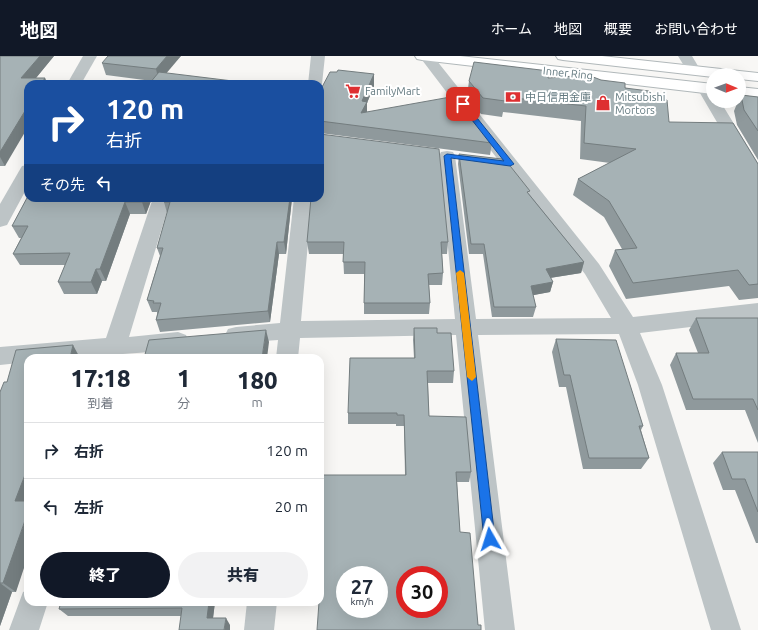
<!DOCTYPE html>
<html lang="ja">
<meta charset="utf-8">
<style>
:root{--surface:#fff;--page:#f2f2f3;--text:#1f2937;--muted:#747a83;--line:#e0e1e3;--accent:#111827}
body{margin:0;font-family:Ubuntu,"Noto Sans JP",sans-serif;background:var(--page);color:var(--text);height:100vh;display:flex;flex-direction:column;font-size:15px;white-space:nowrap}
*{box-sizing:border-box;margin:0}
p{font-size:13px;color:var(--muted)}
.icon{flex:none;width:22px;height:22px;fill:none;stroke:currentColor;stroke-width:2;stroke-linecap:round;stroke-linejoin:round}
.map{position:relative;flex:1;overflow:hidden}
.details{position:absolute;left:24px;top:298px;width:300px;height:252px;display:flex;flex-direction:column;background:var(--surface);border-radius:12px;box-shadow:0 4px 16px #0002}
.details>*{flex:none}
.top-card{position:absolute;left:24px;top:24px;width:300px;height:122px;border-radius:12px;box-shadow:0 4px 16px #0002;background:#1a4fa0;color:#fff;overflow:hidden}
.needle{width:26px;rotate:91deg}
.tools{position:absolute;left:706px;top:12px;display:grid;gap:8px}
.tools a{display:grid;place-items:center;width:40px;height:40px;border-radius:50%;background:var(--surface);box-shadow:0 4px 16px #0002;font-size:20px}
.speed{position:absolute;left:336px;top:510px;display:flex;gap:8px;font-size:20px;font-weight:700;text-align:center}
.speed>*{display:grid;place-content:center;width:52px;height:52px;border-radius:50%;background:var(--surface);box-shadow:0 4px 16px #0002;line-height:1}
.speed small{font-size:10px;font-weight:400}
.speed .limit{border:6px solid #d22;background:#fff;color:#111}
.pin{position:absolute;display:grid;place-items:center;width:34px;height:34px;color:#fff;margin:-17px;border-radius:8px;box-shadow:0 2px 6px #0006}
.me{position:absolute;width:44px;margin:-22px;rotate:354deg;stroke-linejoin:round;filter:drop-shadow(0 0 3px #0008)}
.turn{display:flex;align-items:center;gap:14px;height:84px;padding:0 16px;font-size:18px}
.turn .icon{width:52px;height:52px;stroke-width:2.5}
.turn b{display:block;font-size:28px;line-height:34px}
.then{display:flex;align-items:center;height:38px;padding:0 16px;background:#0003;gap:8px;font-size:15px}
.eta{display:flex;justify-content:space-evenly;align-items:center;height:68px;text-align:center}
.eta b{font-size:24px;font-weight:800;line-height:28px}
.action{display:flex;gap:8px;margin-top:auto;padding:8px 16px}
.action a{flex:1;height:46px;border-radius:24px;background:var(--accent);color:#fff;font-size:16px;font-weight:800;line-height:46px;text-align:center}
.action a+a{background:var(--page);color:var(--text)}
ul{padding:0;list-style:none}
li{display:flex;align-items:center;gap:12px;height:56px;padding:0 16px;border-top:1px solid var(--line)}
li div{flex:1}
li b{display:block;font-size:15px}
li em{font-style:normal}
header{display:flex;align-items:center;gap:24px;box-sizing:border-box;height:56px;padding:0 20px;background:var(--accent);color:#fff}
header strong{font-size:19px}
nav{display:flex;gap:22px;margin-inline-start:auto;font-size:14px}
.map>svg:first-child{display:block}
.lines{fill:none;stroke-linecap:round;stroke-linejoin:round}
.major-casing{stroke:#b1b8ba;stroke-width:2}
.minor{fill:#bdc4c6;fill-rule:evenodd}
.major{fill:#fff;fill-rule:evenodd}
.wall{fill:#8f999c}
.shaded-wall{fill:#747d7f}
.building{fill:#a6b2b5;stroke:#747d7f;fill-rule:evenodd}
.route{fill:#1a73e8;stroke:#114b97}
.slow{fill:#f59e0b}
.labels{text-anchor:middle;stroke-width:4;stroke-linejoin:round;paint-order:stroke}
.far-street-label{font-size:11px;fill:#647a80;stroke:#fff}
.far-poi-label{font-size:11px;fill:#647a80;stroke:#fff;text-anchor:start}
</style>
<header>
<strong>地図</strong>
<nav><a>ホーム</a><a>地図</a><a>概要</a><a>お問い合わせ</a></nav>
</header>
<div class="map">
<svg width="758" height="574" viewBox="0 0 758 574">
<rect width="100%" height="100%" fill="#f8f7f5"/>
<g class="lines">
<!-- major casing -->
<g class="major-casing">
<g id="major">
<path d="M415,0H460L713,28V38L422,4L417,3Z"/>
<path d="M556,0H602L758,17V25L739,23V19H713V21L563,4L558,3Z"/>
<path d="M739,31L758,33V43L739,41Z"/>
</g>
</g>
<!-- minor -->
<g class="minor">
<path d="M83,0H97L81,28H67Z"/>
<path d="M311,0H325L322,28L320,31V28H308Z"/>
<path d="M419,0H433L599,208L633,261L758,247V263L640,277L662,329L741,574H711L638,329L619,278L478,279L515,574H485L456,279L300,282L298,302H276L278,284L236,287L228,285L225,279L228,273L236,271L280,267L294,142H312L301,265L455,263L439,100L441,96L447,95L453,96L455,100L476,263L611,262L585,218Z"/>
<path d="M678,0H692L701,15L699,18H689Z"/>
<path d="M705,27L710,29L713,33V45H720L758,107V126L752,125L749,121L697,32L700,29Z"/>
<path d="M28,109V130L7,169L0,171V148L22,110Z"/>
<path d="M153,142H171L129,281L178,276L186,279L189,285L186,291L178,294L123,298L122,302H100V300L28,302V306L0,309V291L106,282Z"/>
<path d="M28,534V546H48L39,574H9L23,536Z"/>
<path d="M247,546H277L274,574H244Z"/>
</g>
<!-- major -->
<use href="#major" class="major"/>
</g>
<!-- wall -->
<g class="wall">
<path d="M0,0H54L36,22L5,110H0Z"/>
<path d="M181,0L152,25L106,19L102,7Z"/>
<path d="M337,16L374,18V30L367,47V56L492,87L490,99L320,77V33H321Z"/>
<path d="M548,22L601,24L649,39L658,43L669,66L756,106L758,108V242L739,244L729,230L626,243L609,210L615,194L622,193L604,161L573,139L578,123L610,107L580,103L581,65L503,56L502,61L481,58L467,40L469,25Z"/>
<path d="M741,39L758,41V104L737,69L734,55L738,45H739V43Z"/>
<path d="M459,98L529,138L584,206L581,217L550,222L553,226L550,236L533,239L536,251L533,261H492L483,198H469L458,108Z"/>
<path d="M28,140L152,142L146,158H130L106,225H102L97,238H64L58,226L65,209H20L13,198L21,182H19L12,170Z"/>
<path d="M292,142L286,198H279L270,266L160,276L156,264L157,258V256H152L147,244L160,200L157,192L167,157L164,146Z"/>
<path d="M307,186H448L447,198H442L443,217L442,229H429L430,247L429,258H364V218H344L343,198H309Z"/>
<path d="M696,262H758V387L745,354H686L670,309L676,297H698L689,274Z"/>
<path d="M414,272L437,277L454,315L453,327H428L429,360L471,416L469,426H457L460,476L478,569L481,574L319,546L405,419L404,370H396V368H348V357L414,302L413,284Z"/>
<path d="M556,283L643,370L641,374L649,402L641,413H583L566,331H559L552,296Z"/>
<path d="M28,302L16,536H12L0,570V336L7,326Z"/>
<path d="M722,396H758V487H756L735,434H723L713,407Z"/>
<path d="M61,546H215L213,562L230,569L181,560H68L59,553Z"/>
</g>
<!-- shaded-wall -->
<g class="shaded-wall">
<path d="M40,0H54L31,28L21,22Z"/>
<path d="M167,0H181L159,26L156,13Z"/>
<path d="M374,18V30L367,47V58L361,57L362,45Z"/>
<path d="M45,22L48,28H41Z"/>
<path d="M28,50V71L5,110L0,101V96Z"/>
<path d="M143,142H152L146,158L142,146Z"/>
<path d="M290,142H292L286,198L284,186Z"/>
<path d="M125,146L130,158L106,225L100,213Z"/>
<path d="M277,186L279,198L270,266L268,255Z"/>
<path d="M584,206L581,217L543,223L546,213Z"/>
<path d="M96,213L102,225L97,238L91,226Z"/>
<path d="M553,226L550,236L529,240L531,230Z"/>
<path d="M266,274L269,286L267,302H262Z"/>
<path d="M73,289L80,302H70Z"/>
<path d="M28,411V450L15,445Z"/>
<path d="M28,456V500L16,536L3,527Z"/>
<path d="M0,527L12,536L0,570Z"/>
<path d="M209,546H215L212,570L207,562Z"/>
<path d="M226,562L230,569V574H224Z"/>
</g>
<!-- building -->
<g class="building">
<path d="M0,0H40L21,22H45L41,28H28V50L0,96Z"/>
<path d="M108,0H167L156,13L102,7Z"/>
<path d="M474,6L549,15L548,22L588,19L601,24L625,27V32L649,35V39L658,40V43L667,44L669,66L733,67L758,108V228L749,229L738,214L633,227L615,194L637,192L609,145L578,123L636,93L584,87L586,50L505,41V45L483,42L469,25Z"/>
<path d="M338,14L374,18L362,45L367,46L361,57L456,40L492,87L320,65V33H321L330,16H337Z"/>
<path d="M159,16L241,26L260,28H149Z"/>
<path d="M741,39L758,41V75L744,54Z"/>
<path d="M320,78L439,93L448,186H441L443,217L428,218L430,247H364L365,206H343L344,186H307L311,142H320Z"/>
<path d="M459,98L502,103L505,107L507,106L530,135L527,136L584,206L546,213L553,226L531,230L536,251H494L484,188H471Z"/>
<path d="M28,140V142H143L142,146H125L100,213H96L91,226H58L70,197L13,198L28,170H12Z"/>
<path d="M165,142H290L284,186H277L268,255L156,264L161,247H153L154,245L147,244L163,192H157L170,146H164Z"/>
<path d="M696,262H758V354L753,343H693L676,297H709Z"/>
<path d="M414,272H437V277H451L454,315H427L429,360L466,361L471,416H456L460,476L470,477L478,569H481V574H317L319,546H320V419H406L404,359H397V357H348L350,302H415ZM345,519H379V553H345ZM405,519H439V553H405Z"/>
<path d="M266,274L262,302H144L149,284Z"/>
<path d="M556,283L616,284L643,370H639L649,402H589L570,319H564Z"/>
<path d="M73,289L70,302H28V411L15,445H28V456L3,527H0V336L4,326H7L16,294Z"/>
<path d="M722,396H758V456L745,423H732Z"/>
<path d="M61,546H209L207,562H226L224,574H179L182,552L59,553Z"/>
</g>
<!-- route -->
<path class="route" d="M461,47H465L514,108L510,110L451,102L495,483L494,487L490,489L486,487L484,483L444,100L447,98L504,105L461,50Z"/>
<!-- slow -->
<path class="slow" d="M460,214L464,217L476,321L472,325L467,321L456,217Z"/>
<!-- icons -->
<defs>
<g id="supermarket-bare" transform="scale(1.2)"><path d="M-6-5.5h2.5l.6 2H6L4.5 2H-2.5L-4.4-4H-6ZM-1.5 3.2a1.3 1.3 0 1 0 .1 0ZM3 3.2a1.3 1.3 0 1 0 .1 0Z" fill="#de2f31" stroke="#fff" stroke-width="2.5" paint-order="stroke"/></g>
<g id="bank-bare" transform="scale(1.2)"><path d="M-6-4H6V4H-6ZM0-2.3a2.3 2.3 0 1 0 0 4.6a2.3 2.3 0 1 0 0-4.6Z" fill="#de2f31" stroke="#fff" stroke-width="2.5" paint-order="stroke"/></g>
<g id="shop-bare" transform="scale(1.2)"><path d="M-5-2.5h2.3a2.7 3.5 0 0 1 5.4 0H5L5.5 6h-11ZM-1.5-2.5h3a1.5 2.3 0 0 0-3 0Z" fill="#de2f31" stroke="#fff" stroke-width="2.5" paint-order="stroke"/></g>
</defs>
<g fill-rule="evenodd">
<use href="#supermarket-bare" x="353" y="35"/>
<use href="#bank-bare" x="513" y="41"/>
<use href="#shop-bare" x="603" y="47"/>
</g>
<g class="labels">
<!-- far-street labels -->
<g class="far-street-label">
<text transform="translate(568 17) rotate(6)" y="4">Inner Ring</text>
</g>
<!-- far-poi labels -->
<g class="far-poi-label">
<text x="365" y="39">FamilyMart</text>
<text x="525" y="45">中日信用金庫</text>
<text x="615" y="45">Mitsubishi<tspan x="615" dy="13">Mortors</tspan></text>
</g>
</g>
</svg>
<div class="tools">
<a><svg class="needle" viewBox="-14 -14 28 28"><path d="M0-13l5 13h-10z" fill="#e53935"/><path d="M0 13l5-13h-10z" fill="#747a83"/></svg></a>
</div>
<div class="speed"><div>27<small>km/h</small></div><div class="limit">30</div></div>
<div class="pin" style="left:463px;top:48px;background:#d93025"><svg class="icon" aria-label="arrive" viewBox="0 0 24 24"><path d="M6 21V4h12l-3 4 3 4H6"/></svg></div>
<svg class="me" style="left:490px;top:483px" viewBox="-20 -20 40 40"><path d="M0-17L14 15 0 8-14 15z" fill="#1a73e8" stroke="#fff" stroke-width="4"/></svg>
<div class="top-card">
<div class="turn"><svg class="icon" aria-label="right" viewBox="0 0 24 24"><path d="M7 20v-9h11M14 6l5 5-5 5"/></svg><div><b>120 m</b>右折</div></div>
<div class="then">その先<svg class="icon" aria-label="left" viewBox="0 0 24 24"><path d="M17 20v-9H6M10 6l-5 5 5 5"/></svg></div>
</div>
<section class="details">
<div class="eta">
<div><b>17:18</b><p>到着</p></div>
<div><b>1</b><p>分</p></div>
<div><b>180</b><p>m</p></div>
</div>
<ul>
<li><svg class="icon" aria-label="right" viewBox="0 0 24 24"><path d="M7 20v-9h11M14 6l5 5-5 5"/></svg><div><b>右折</b></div><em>120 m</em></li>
<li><svg class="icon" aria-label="left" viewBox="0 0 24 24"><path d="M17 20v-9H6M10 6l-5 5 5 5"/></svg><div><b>左折</b></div><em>20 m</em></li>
</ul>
<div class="action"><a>終了</a><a>共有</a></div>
</section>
</div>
